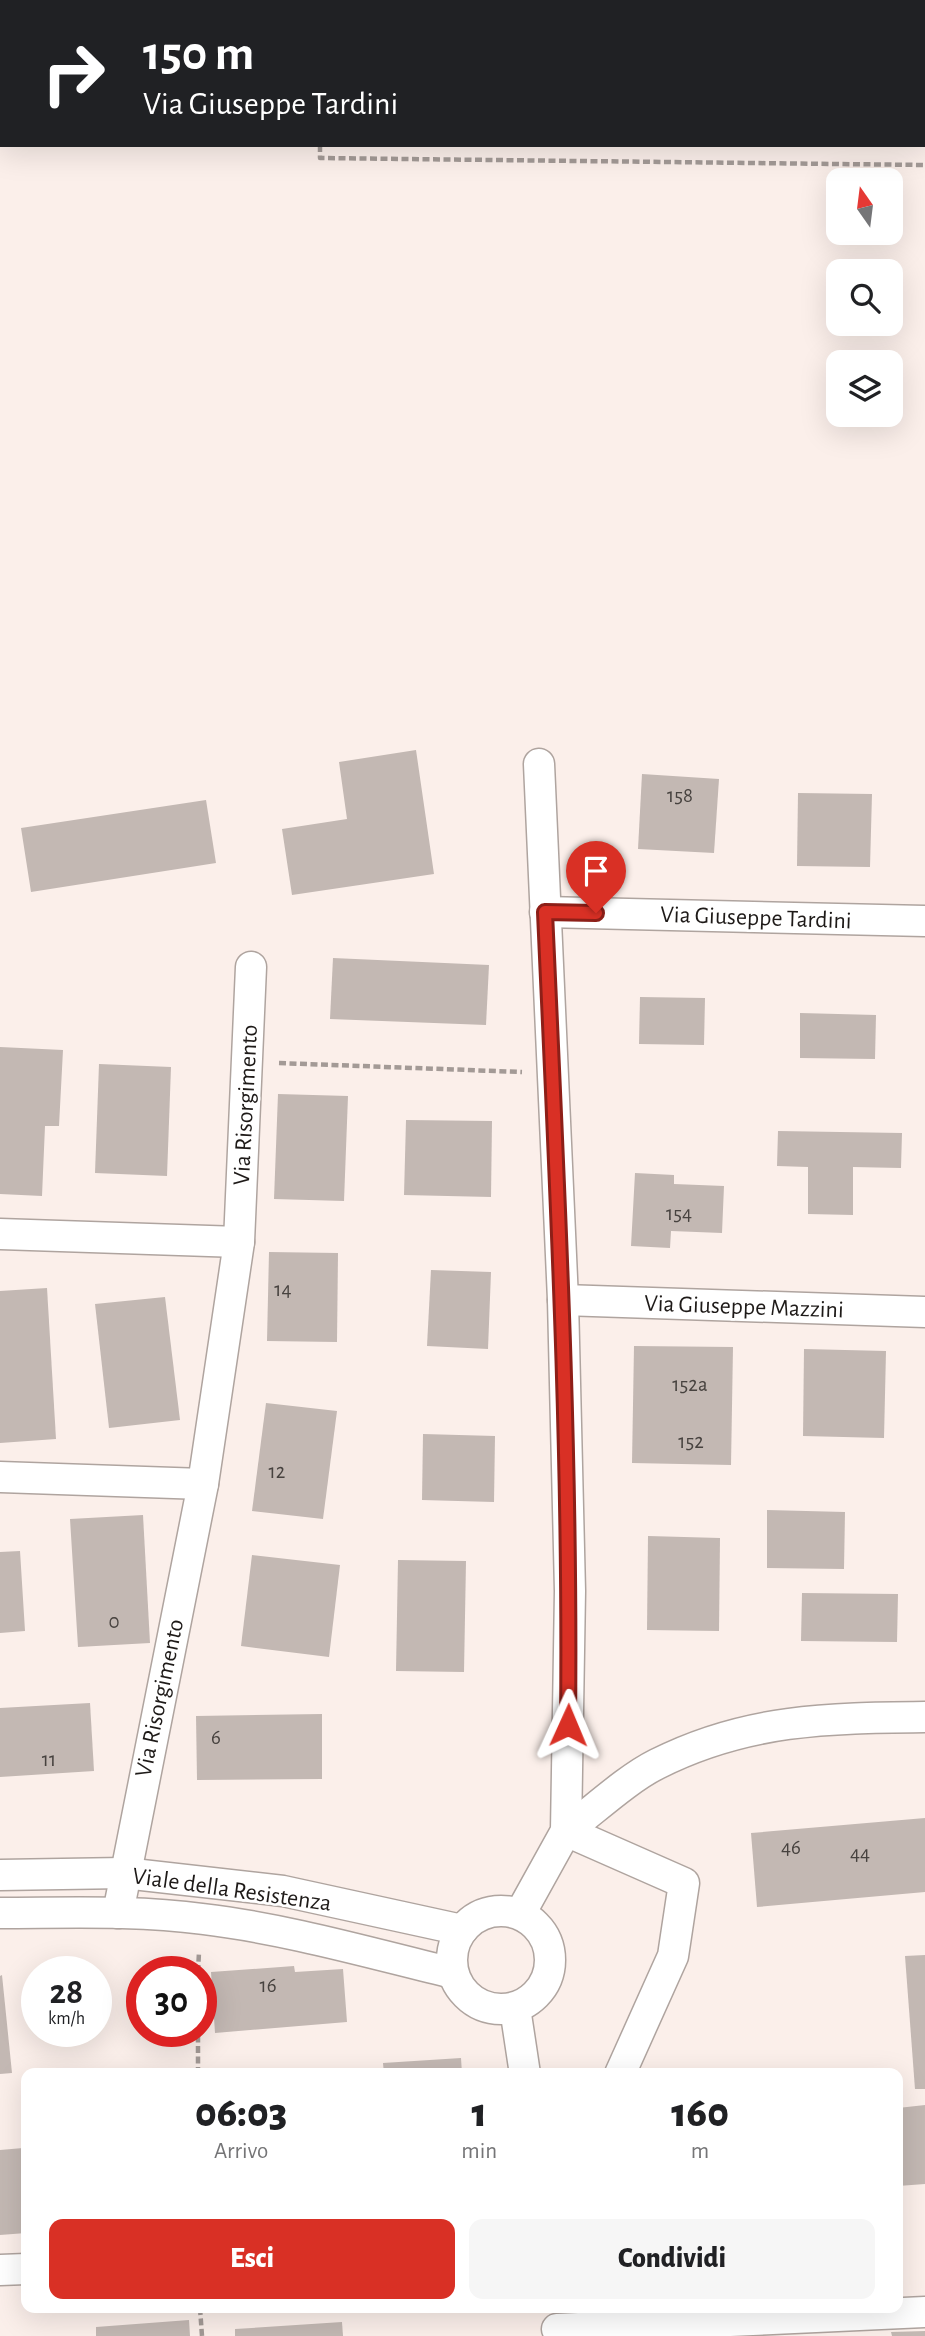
<!DOCTYPE html>
<html lang="it">
<style>
:root{--surface:#fff;--page:#f6f6f6;--text:#202124;--muted:#757577;--accent:#d93025}
body{margin:0;font-family:"Alegreya Sans",sans-serif;background:var(--page);color:var(--text);height:100vh;display:flex;flex-direction:column;font-size:26px;white-space:nowrap}
*{box-sizing:border-box;margin:0}
p{font-size:23px;color:var(--muted)}
.icon{flex:none;width:38px;height:38px;fill:none;stroke:currentColor;stroke-width:2;stroke-linecap:round;stroke-linejoin:round}
.map{position:relative;flex:1;overflow:hidden}
.panel{position:absolute;left:21px;top:2068px;width:882px;height:245px;display:flex;flex-direction:column;background:var(--surface);border-radius:14px;box-shadow:0 7px 28px #0002}
.panel>*{flex:none}
.hud{position:absolute;left:0px;top:0px;width:926px;height:147px;box-shadow:0 7px 28px #0002;background:#202124;color:#fff;overflow:hidden}
.needle{width:46px;rotate:346deg}
.controls{position:absolute;left:826px;top:168px;display:grid;gap:14px}
.controls a{display:grid;place-items:center;width:77px;height:77px;border-radius:14px;background:var(--surface);box-shadow:0 7px 28px #0002;font-size:35px}
.speed{position:absolute;left:21px;top:1956px;display:flex;gap:14px;font-size:35px;font-weight:700;text-align:center}
.speed>*{display:grid;place-content:center;width:91px;height:91px;border-radius:50%;background:var(--surface);box-shadow:0 7px 28px #0002;line-height:1}
.speed small{font-size:18px;font-weight:400}
.speed .limit{border:10px solid #d22;background:#fff;color:#111}
.pin{position:absolute;display:grid;place-items:center;width:60px;height:60px;color:#fff;margin:-72px -30px;border-radius:50% 50% 50% 0;rotate:-45deg;box-shadow:0 0 7px #0007}
.pin .icon{rotate:45deg}
.me{position:absolute;width:77px;margin:-38px;rotate:1deg;stroke-linejoin:round;filter:drop-shadow(0 0 5px #0008)}
.turn{display:flex;align-items:center;gap:24px;height:147px;padding:0 28px;font-size:32px}
.turn .icon{width:91px;height:91px;stroke-width:2.5}
.turn b{display:block;font-size:49px;line-height:60px}
.eta{display:flex;justify-content:space-evenly;align-items:center;height:119px;text-align:center}
.eta b{font-size:42px;font-weight:800;line-height:49px}
.primary-button{display:flex;gap:14px;margin-top:auto;padding:14px 28px}
.primary-button a{flex:1;height:80px;border-radius:14px;background:var(--accent);color:#fff;font-size:28px;font-weight:800;line-height:80px;text-align:center}
.primary-button a+a{background:var(--page);color:var(--text)}
.map>svg:first-child{display:block}
.building{fill:#c3b8b3}
.lines{fill:none;stroke-linecap:round;stroke-linejoin:round}
.minor-casing{stroke:#afa49f;stroke-width:33}
.path{stroke:#a39a96;stroke-width:4.5;stroke-dasharray:7 3.5;stroke-linecap:butt}
.minor{stroke:#fff;stroke-width:30}
.route-casing{stroke:#8d1f18;stroke-width:18}
.route{stroke:#d93025;stroke-width:12}
.labels{text-anchor:middle;stroke-width:5;stroke-linejoin:round;paint-order:stroke}
.number-label{font-size:21px;fill:#47423f}
.street-label{font-size:24px;fill:#1e1a18;stroke:#fff}
</style>
<div class="map">
<svg width="925" height="2336" viewBox="0 0 925 2336">
<rect width="100%" height="100%" fill="#fbefea"/>
<!-- building -->
<g class="building">
<path d="M416,750L434,874L292,895L282,829L347,819L339,762Z"/>
<path d="M642,774L719,779L714,853L638,849Z"/>
<path d="M798,793L872,794L870,867L797,866Z"/>
<path d="M206,800L216,863L31,892L21,828Z"/>
<path d="M333,958L489,965L486,1025L330,1019Z"/>
<path d="M640,997L705,998L704,1045L639,1044Z"/>
<path d="M800,1013L876,1015L875,1059L800,1058Z"/>
<path d="M0,1047L63,1050L59,1126H45L42,1196L0,1194Z"/>
<path d="M99,1064L171,1067L167,1176L95,1173Z"/>
<path d="M278,1094L348,1096L344,1201L274,1199Z"/>
<path d="M406,1120L492,1121L491,1197L404,1195Z"/>
<path d="M778,1131L902,1133L901,1168L853,1167V1215L808,1214V1167L777,1166Z"/>
<path d="M635,1173L674,1175V1184L724,1186L722,1233L671,1231L670,1248L631,1246Z"/>
<path d="M269,1252L338,1253L337,1342L267,1341Z"/>
<path d="M431,1270L491,1272L488,1349L427,1346Z"/>
<path d="M47,1288L56,1439L0,1443V1291Z"/>
<path d="M165,1297L180,1420L109,1428L95,1304Z"/>
<path d="M634,1346L733,1347L731,1465L632,1463Z"/>
<path d="M804,1349L886,1351L884,1438L803,1436Z"/>
<path d="M266,1403L337,1411L323,1519L252,1511Z"/>
<path d="M423,1434L495,1436L494,1502L422,1500Z"/>
<path d="M767,1510L845,1512L844,1569L767,1568Z"/>
<path d="M143,1515L150,1643L78,1647L70,1519Z"/>
<path d="M648,1536L720,1538L719,1631L647,1630Z"/>
<path d="M20,1551L25,1631L0,1633V1552Z"/>
<path d="M252,1555L340,1565L329,1657L241,1646Z"/>
<path d="M398,1560L466,1561L464,1672L396,1671Z"/>
<path d="M802,1593L898,1594L897,1642L801,1641Z"/>
<path d="M90,1703L94,1771L0,1777V1708Z"/>
<path d="M322,1714V1779L197,1780L196,1716Z"/>
<path d="M925,1818V1892L757,1907L751,1833Z"/>
<path d="M925,1955V2089H915L905,1956Z"/>
<path d="M294,1966L295,1972L343,1969L347,2022L215,2033L211,1972Z"/>
<path d="M2,1975L12,2073L0,2074V1976Z"/>
<path d="M461,2058L462,2074H384L383,2063Z"/>
<path d="M925,2105V2184L898,2186V2108Z"/>
<path d="M23,2148L26,2233L0,2235V2150Z"/>
<path d="M189,2320L190,2336H96V2327Z"/>
<path d="M342,2322L343,2336H235V2329Z"/>
<path d="M925,2331V2336H892L891,2332Z"/>
</g>
<g class="lines">
<!-- minor casing -->
<g class="minor-casing">
<g id="minor">
<path d="M545,912L925,921"/>
<path d="M0,1234L239,1242"/>
<path d="M563,1300L925,1312"/>
<path d="M0,1477L203,1484"/>
<path d="M566,1831C594,1810 627,1779 657,1764C746,1719 828,1718 925,1717"/>
<path d="M566,1831L684,1883L673,1956L620,2074"/>
<path d="M0,1875L124,1873L283,1891L462,1930"/>
<circle cx="501" cy="1960" r="49"/>
<path d="M0,1913C67,1913 136,1910 203,1919C287,1929 370,1953 453,1973"/>
<path d="M118,1913L203,1484L239,1242L251,967"/>
<path d="M520,1914L566,1831L570,1591L563,1300L539,764"/>
<path d="M515,2008L525,2074"/>
<path d="M0,2270L26,2269"/>
<path d="M557,2329L925,2312"/>
</g>
</g>
<!-- path -->
<g class="path">
<path d="M320,2V0"/>
<path d="M320,145V158L925,165"/>
<path d="M279,1063L522,1072"/>
<path d="M198,1972L199,1952"/>
<path d="M198,2074V2032"/>
<path d="M200,2308L202,2336"/>
</g>
<!-- minor -->
<use href="#minor" class="minor"/>
</g>
<g class="lines">
<!-- route casing -->
<g class="route-casing">
<path id="route" d="M568,1725C571,1453 557,1183 545,912L596,913"/>
</g>
<!-- route -->
<use href="#route" class="route"/>
</g>
<g class="labels">
<!-- number labels -->
<g class="number-label">
<text x="680" y="802">158</text>
<text x="679" y="1220">154</text>
<text x="283" y="1296">14</text>
<text x="690" y="1391">152a</text>
<text x="691" y="1448">152</text>
<text x="277" y="1478">12</text>
<text x="114" y="1628">0</text>
<text x="216" y="1744">6</text>
<text x="49" y="1766">11</text>
<text x="791" y="1854">46</text>
<text x="860" y="1860">44</text>
<text x="268" y="1992">16</text>
</g>
<!-- street labels -->
<g class="street-label">
<text transform="translate(756 917) rotate(2)" y="8">Via Giuseppe Tardini</text>
<text transform="translate(245 1105) rotate(-87)" y="8">Via Risorgimento</text>
<text transform="translate(744 1306) rotate(2)" y="8">Via Giuseppe Mazzini</text>
<text transform="translate(159 1698) rotate(-78)" y="8">Via Risorgimento</text>
<text transform="translate(232 1889) rotate(8)" y="8">Viale della Resistenza</text>
</g>
</g>
</svg>
<div class="controls">
<a><svg class="needle" viewBox="-14 -14 28 28"><path d="M0-13l5 13h-10z" fill="#e53935"/><path d="M0 13l5-13h-10z" fill="#757577"/></svg></a>
<a><svg class="icon" aria-label="search" viewBox="0 0 24 24"><circle cx="10" cy="10" r="6"/><path d="M15 15l6 6"/></svg></a>
<a><svg class="icon" aria-label="layers" viewBox="0 0 24 24"><path d="M12 4l9 5-9 5-9-5zM3 14l9 5 9-5"/></svg></a>
</div>
<div class="speed"><div>28<small>km/h</small></div><div class="limit">30</div></div>
<div class="pin" style="left:596px;top:913px;background:#d93025"><svg class="icon" aria-label="arrive" viewBox="0 0 24 24"><path d="M6 21V4h12l-3 4 3 4H6"/></svg></div>
<svg class="me" style="left:568px;top:1725px" viewBox="-20 -20 40 40"><path d="M0-17L14 15 0 8-14 15z" fill="#d93025" stroke="#fff" stroke-width="4"/></svg>
<div class="hud">
<div class="turn"><svg class="icon" aria-label="right" viewBox="0 0 24 24"><path d="M7 20v-9h11M14 6l5 5-5 5"/></svg><div><b>150 m</b>Via Giuseppe Tardini</div></div>
</div>
<section class="panel">
<div class="eta">
<div><b>06:03</b><p>Arrivo</p></div>
<div><b>1</b><p>min</p></div>
<div><b>160</b><p>m</p></div>
</div>
<div class="primary-button"><a>Esci</a><a>Condividi</a></div>
</section>
</div>
